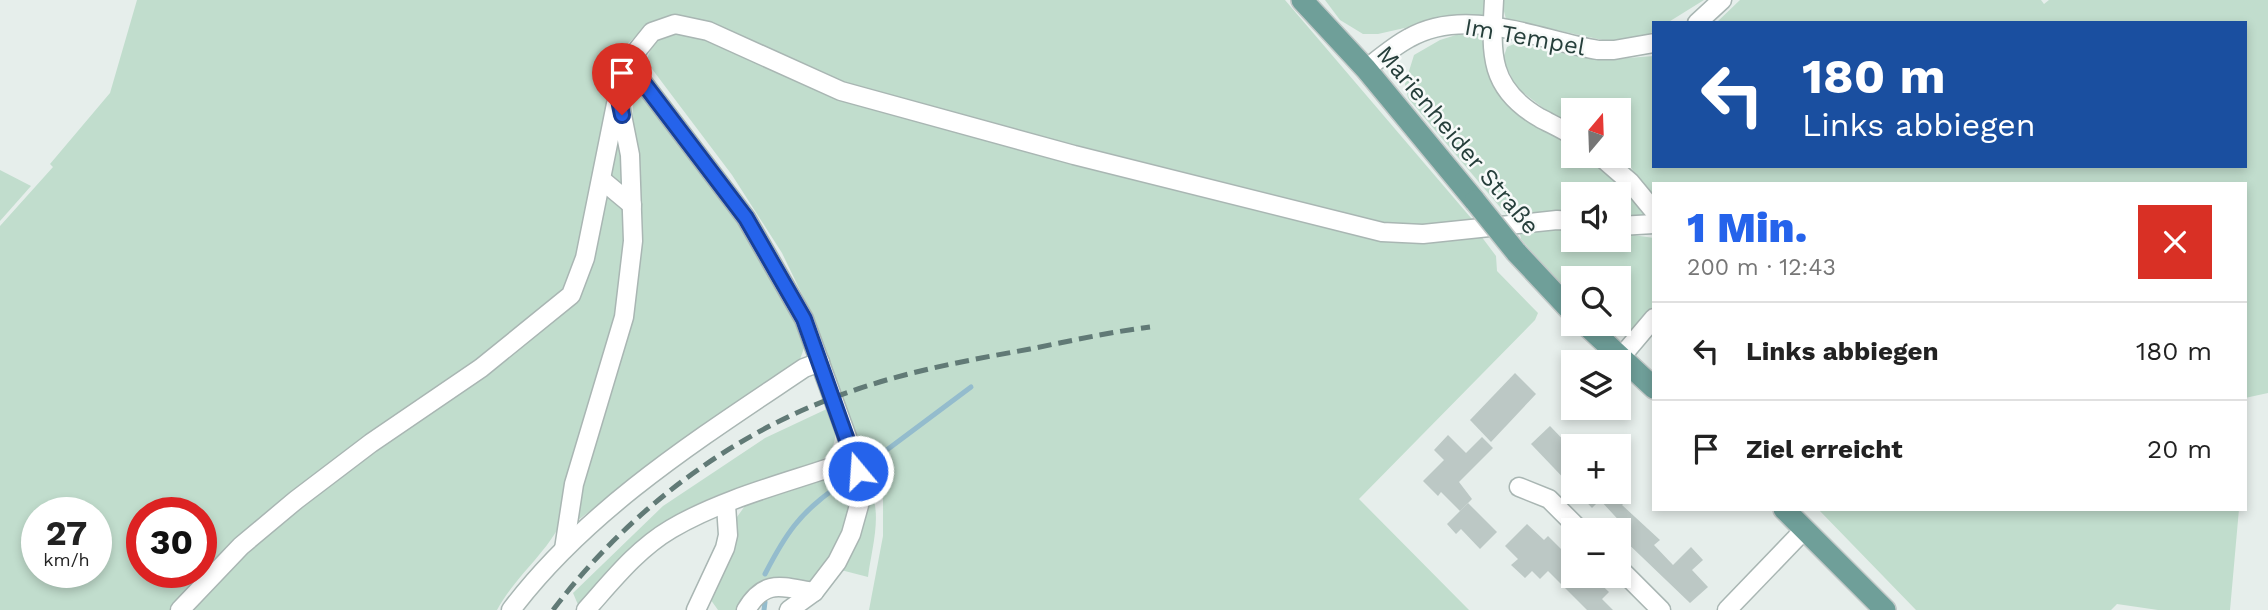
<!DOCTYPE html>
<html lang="de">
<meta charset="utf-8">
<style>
:root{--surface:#fff;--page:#f2f2f2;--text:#222;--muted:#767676;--line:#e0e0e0;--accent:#2563eb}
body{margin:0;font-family:"Work Sans",sans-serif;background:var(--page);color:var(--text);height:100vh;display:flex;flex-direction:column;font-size:26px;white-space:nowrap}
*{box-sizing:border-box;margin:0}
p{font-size:23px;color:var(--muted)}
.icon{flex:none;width:38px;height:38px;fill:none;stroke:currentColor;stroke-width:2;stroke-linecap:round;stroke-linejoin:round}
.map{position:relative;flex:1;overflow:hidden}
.side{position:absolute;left:1652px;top:182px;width:595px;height:329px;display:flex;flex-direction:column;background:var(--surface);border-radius:0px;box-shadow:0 4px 10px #0003}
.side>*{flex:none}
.banner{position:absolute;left:1652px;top:21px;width:595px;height:147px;border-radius:0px;box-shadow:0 4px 10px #0003;background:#1a4fa0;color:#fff;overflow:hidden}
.needle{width:46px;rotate:19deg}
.buttons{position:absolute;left:1561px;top:98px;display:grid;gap:14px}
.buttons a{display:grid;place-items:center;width:70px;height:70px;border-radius:0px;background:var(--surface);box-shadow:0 4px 10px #0003;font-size:35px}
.speed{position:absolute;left:21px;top:497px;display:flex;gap:14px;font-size:35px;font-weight:700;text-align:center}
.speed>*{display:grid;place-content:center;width:91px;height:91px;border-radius:50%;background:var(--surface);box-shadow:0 4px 10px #0003;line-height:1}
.speed small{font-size:18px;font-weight:400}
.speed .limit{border:10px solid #d22;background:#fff;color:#111}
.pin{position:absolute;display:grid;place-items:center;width:60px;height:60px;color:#fff;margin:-72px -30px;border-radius:50% 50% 50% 0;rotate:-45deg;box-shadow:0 0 7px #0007}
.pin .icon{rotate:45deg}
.me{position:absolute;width:77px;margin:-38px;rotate:342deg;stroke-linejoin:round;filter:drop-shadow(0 0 5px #0008)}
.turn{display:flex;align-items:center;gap:24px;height:147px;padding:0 35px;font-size:32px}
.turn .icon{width:91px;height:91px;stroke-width:2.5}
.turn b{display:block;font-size:49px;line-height:60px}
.round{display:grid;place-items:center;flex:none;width:74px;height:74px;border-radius:0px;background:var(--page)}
.head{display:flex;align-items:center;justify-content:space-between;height:119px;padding:0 35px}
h1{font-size:42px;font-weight:800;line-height:52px;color:var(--accent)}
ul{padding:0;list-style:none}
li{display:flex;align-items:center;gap:21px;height:98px;padding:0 35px;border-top:2px solid var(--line)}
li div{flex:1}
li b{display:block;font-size:26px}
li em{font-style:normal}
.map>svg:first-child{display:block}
.green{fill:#c1ddcd;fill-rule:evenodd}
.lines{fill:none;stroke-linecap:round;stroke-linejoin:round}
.stream{stroke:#94bccd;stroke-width:5}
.building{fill:#bcc8c5}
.minor-casing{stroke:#a9b6b3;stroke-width:21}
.major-casing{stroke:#c2c9c8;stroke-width:24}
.minor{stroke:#fff;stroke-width:18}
.major{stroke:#6f9f99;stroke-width:21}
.rail{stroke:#617a76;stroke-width:5;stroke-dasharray:14 7;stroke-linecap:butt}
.major-bridge-casing{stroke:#c2c9c8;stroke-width:24;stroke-linecap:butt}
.major-bridge{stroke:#6f9f99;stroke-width:21}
.route-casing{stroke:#184099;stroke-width:18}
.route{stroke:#2563eb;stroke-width:12}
.labels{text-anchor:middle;stroke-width:5;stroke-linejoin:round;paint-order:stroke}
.street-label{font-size:24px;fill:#263f3b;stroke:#f7faf9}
</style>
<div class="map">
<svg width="2268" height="610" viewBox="0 0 2268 610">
<rect width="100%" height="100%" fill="#e6eeeb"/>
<!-- green -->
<g class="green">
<path d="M137,0H1285L1477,225L1383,227L843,88L734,38L645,28L625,46L616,66L600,136L588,217L568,292L294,497L175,610H0V226L53,167L50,164L110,93ZM37,513H96V572H37ZM142,513H201V572H142Z"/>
<path d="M1325,0H1489L1484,16L1453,17L1378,34H1363L1340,20Z"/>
<path d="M1501,0H1704L1667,23H1654V31L1630,46L1506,19Z"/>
<path d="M1740,0H2041L2044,4L2049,0H2268V393L2245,398V184H1654V203L1630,166L1614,156H1619V110H1573V131L1516,87L1503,59L1507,47L1514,44L1601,60L1654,56V166H2245V23H1716Z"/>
<path d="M683,30L837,94L1378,236H1481L1496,256L1497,271L1538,313L1535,320L1359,499L1469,610H869L883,536V493L862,452L811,313L782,253L732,175L646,61L655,39Z"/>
<path d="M1456,35H1483L1491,79L1508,106L1573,147V156C1604,156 1627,191 1645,213L1639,219L1619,220V194H1573V216L1510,219L1408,98L1405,84L1414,55L1440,40Z"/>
<path d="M637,81L717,187L768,266L803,332L804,348L798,365L707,422L573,524L578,484L628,317L633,100Z"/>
<path d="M621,122L629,240L620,316L565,515C549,552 516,575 497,610H187L244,549L573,297Z"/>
<path d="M0,170L31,186L0,221Z"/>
<path d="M1573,227V240H1619V233L1654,238V312L1635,331L1616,334L1599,324H1619V278H1573V300L1521,239L1519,230Z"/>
<path d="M831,407C838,435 839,451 813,466C766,480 713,491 672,518C637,541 609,577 579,607L573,593L663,506L765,438Z"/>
<path d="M844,472L855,480C861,518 835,551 816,582L810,586L779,582L741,610H718L708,596L736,542L737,517L747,503Z"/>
<path d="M870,490C883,514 871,551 868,577L837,569Z"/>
<path d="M1818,509H2239L2230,610H2158L2117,604L2111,610H1916Z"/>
</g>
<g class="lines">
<!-- stream -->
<g class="stream">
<path d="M868,464L971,387"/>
<path d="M765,574C785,535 800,512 837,487"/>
<path d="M764,610L765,602"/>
</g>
</g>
<!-- building -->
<g class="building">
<path d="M1515,373L1536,394L1491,442L1470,420Z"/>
<path d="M1550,426L1573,450V488L1531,444Z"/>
<path d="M1448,435L1466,453L1482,437L1493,448L1459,482L1472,499L1460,511L1441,492L1438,496L1423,481L1444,460L1434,450Z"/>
<path d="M1623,483L1631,491V497L1622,505L1660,540L1654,545L1673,565L1691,547L1703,560L1692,570L1708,587L1690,603L1619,535L1626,528L1600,500L1592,508L1577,492H1619Z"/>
<path d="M1468,503L1497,532L1480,549L1461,529L1456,534L1447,524Z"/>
<path d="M1527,524L1544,540L1548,536L1573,561V576H1592L1609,592L1602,599L1613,610H1587L1548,571L1540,579L1532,571L1525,578L1511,565L1518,559L1505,546Z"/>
</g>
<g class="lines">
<!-- minor casing -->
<g class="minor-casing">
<g id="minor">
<path d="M1494,0C1491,53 1488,88 1540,118C1551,124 1563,129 1573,136"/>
<path d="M1697,23L1722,0"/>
<path d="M1366,69C1380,58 1394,46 1409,38C1467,5 1538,40 1598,50H1614L1654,43"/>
<path d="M626,70L642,81L746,218L804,319L855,459L863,491L851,534L837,562L814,592L789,610"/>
<path d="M1600,156L1630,182L1654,211"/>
<path d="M602,180L632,205"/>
<path d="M1619,226L1654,224"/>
<path d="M1621,357L1654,318"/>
<path d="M1519,487L1549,499L1580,530"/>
<path d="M564,549L574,484L624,317L633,241L630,155L618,95L631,58L652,32L675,24L708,31L841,91L1074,155L1382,232L1423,234L1557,220L1573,221"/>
<path d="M1619,568L1661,610"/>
<path d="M180,610L241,546L296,500L371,443L481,368L571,295L585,258L616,104"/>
<path d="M511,610C587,509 700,438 804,368L820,362"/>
<path d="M586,610C612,581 637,549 671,529C727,496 795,481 855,459"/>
<path d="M696,610L725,548L728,535L726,505"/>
<path d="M746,610C765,578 782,587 814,592"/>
<path d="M1727,610L1804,530"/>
</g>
</g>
<!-- major casing -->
<g class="major-casing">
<g id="major">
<path d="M1302,0L1366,69L1475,201"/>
<path d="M1516,252L1573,313"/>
<path d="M1585,324L1654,388"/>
<path d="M1784,509L1885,610"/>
</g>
</g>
<!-- minor -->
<use href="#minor" class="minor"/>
<!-- major -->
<use href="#major" class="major"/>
<!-- rail -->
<path class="rail" d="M553,610C627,512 732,432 849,392C908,371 969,360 1030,349C1070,341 1110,332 1150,327"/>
<!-- major-bridge casing -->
<g class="major-bridge-casing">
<path id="major-bridge" d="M1475,201L1516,252"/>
</g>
<!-- major-bridge -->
<use href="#major-bridge" class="major-bridge"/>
</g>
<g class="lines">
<!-- route casing -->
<g class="route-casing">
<path id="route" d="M622,115L618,95L626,70L642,81L746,218L804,319L858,471"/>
</g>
<!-- route -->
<use href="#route" class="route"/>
</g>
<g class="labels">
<!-- street labels -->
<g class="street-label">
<text transform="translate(1525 37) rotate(10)" y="8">Im Tempel</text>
<text transform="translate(1458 140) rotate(50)" y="8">Marienheider Straße</text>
</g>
</g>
</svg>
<div class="buttons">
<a><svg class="needle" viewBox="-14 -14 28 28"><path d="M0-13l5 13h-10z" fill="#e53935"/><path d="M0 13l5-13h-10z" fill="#767676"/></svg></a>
<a><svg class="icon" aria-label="sound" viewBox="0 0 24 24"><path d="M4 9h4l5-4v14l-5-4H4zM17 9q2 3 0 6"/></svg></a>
<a><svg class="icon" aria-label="search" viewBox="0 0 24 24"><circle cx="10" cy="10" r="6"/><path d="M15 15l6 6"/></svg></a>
<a><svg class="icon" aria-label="layers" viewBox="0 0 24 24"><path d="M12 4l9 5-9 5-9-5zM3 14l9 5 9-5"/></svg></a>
<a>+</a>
<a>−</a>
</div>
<div class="speed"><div>27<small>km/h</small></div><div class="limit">30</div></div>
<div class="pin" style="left:622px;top:115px;background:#d93025"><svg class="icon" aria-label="arrive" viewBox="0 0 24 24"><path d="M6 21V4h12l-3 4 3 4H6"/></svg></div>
<svg class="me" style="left:858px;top:471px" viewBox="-20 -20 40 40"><circle r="17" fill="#2563eb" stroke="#fff" stroke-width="3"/><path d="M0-11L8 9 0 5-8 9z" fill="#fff"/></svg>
<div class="banner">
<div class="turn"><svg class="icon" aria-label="left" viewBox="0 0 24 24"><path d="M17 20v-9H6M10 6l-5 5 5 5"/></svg><div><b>180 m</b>Links abbiegen</div></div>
</div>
<section class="side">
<div class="head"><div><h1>1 Min.</h1><p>200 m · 12:43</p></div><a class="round" style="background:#d93025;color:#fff"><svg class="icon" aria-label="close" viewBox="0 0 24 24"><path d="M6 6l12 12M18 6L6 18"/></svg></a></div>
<ul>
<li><svg class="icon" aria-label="left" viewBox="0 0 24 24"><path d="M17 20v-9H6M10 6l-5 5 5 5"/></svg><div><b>Links abbiegen</b></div><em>180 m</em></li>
<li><svg class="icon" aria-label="arrive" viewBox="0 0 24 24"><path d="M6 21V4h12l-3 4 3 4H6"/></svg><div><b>Ziel erreicht</b></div><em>20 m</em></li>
</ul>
</section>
</div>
